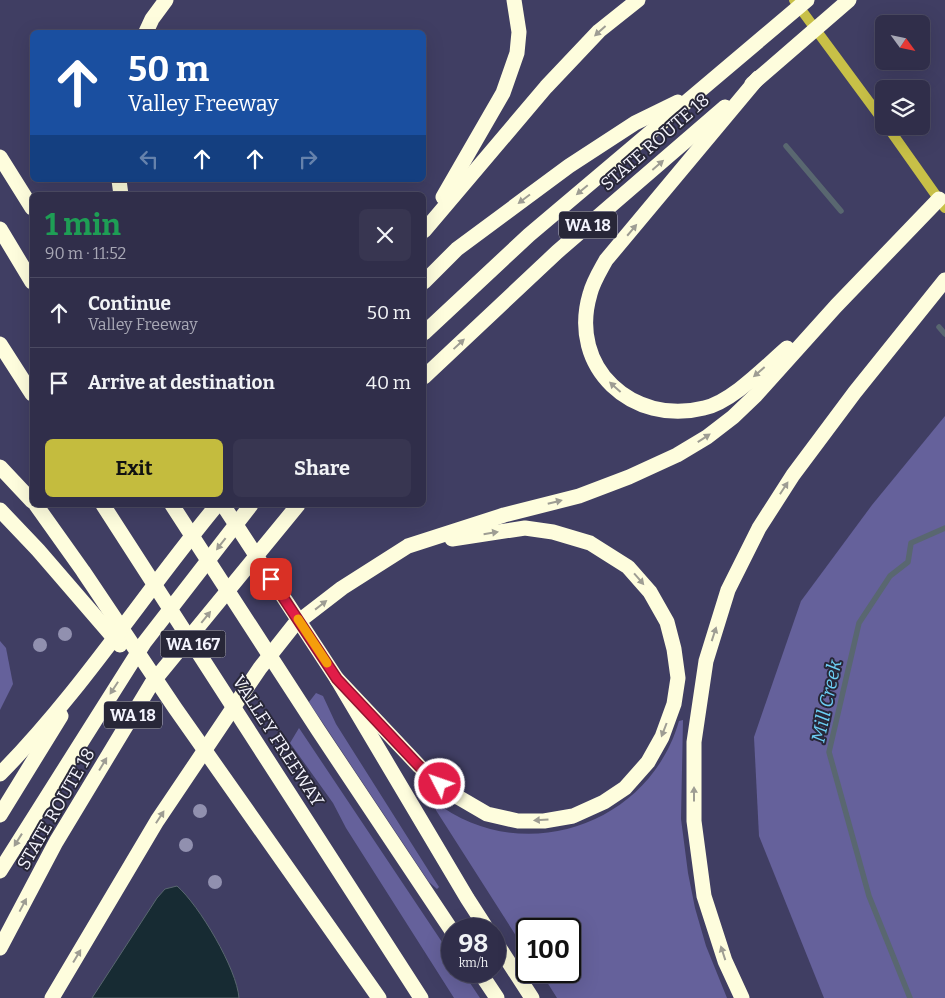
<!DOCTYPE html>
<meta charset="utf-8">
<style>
:root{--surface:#302e4a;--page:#383651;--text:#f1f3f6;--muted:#a8a8b5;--line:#4b4a62;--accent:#c4bc3e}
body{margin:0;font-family:Bitter,serif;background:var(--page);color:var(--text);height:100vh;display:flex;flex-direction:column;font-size:19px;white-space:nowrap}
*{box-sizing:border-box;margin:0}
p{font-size:16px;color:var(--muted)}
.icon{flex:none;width:28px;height:28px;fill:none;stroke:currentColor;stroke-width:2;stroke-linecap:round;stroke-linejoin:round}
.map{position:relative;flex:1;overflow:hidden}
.side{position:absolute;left:30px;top:192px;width:396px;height:315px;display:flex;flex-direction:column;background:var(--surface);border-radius:8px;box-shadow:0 5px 20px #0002,0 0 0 1px var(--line)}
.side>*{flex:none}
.guide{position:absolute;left:30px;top:30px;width:396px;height:152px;border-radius:8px;box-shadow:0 5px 20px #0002,0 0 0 1px var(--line);background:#1a4fa0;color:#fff;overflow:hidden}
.needle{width:32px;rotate:123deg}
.buttons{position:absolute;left:875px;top:15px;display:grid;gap:10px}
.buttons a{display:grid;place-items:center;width:55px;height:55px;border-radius:8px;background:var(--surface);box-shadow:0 5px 20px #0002,0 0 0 1px var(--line);font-size:25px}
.speed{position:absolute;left:441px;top:918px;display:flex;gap:10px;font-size:25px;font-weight:700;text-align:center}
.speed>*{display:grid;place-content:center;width:65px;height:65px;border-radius:50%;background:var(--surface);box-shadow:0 5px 20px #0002,0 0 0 1px var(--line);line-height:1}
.speed small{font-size:12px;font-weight:400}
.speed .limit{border:2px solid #111;border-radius:8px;background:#fff;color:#111}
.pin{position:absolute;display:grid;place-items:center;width:42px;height:42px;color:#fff;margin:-21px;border-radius:10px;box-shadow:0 2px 8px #0006}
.me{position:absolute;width:55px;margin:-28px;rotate:311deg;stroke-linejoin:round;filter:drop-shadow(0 0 4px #0008)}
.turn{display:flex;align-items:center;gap:18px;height:105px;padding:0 15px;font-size:22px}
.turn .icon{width:65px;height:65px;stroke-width:2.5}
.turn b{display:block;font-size:35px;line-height:42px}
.lanes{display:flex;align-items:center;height:48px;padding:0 15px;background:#0003;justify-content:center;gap:25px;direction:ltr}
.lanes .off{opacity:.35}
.round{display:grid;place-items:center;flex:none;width:52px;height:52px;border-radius:8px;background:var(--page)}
.summary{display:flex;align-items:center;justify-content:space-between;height:85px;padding:0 15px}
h1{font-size:30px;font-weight:700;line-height:38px;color:#1e9e55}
.cta{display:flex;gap:10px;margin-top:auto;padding:10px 15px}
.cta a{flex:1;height:58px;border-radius:8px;background:var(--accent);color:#111;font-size:20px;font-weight:700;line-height:58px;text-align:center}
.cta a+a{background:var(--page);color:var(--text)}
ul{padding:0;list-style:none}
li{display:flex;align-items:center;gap:15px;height:70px;padding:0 15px;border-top:1px solid var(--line)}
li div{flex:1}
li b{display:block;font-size:19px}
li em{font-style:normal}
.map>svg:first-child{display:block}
.green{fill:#65619b}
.water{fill:#172b33;stroke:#596770}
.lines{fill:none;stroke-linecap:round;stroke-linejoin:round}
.stream{stroke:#596770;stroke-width:5.5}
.secondary{stroke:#c8c047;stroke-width:10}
.motorway{stroke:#fefddd;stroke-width:15}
.tree{fill:#9190af}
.oneway{fill:#9e9d93}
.route-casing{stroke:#92132f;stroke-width:12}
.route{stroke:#e11d48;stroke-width:9}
.slow{stroke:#f59e0b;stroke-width:9}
.labels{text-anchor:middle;stroke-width:4;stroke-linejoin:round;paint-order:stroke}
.shield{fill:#282738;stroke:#b6b6c2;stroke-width:1}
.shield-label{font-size:16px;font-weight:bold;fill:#f3f3fd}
.street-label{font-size:18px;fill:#f3f3fd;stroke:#282738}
.water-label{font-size:19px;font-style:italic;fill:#6ccef3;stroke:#282738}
</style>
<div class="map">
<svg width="945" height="998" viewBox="0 0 945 998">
<rect width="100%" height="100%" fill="#403e63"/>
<!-- green -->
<g class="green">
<path d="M945,416V998H824L759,836L754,737L801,601L872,505Z"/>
<path d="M0,641L6,648L13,684L0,710Z"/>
<path d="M316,693L323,696L336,724L439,887L437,889L429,882L309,702Z"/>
<path d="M683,720L681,819L688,873L695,908L706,946L727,998H557L540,971H570V929H528L527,953L432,804L434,801C521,869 649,826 679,721Z"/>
<path d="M299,728L452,957V971H462L480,998H454L346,828L333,803L290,743Z"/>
</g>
<!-- water -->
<path class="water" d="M177,886C199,905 237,969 239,998H92L157,898L165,889Z"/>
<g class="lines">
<!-- stream -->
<g class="stream">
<path d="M786,146L841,211"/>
<path d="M939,327L945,334"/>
<path d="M910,998L869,896L829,752L859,623L890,576L908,562L911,543L945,528"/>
</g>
<!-- secondary -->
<g class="secondary">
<path d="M794,0L884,122"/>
<path d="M887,126L945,208"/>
</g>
<!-- motorway -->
<g class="motorway">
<path d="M146,32L152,19L166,0"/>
<path d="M758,78L606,260C600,271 593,282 590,294C568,368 633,426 704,408C732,402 766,366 787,348"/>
<path d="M752,84L849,0"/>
<path d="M0,157L32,208"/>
<path d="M119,180L121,195"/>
<path d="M443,197L503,93L517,53L519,32L514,0"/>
<path d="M0,229L32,282"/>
<path d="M424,231L546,87L599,31L638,0"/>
<path d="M424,282L457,249L569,166L635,123L678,102"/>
<path d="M424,333L529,235L807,0"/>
<path d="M0,344L32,394"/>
<path d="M424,377L557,252L725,107"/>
<path d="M0,467L32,501"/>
<path d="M36,505L83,571L175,708L379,998"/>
<path d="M103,505L421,998"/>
<path d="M172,505L318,730L452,931"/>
<path d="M223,505L337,679L467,898L487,929"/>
<path d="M0,510L38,550L120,645"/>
<path d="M337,679L419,766L451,793L487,814L518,821H544L573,816L604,802L625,788L648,762L662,737L674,704L678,678L674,649L667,622L650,592L628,567L590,543L553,532L525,528L452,539"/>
<path d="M0,774C81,692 144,593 217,505"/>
<path d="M0,815L61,716"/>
<path d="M0,871L144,643L251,505"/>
<path d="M495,941L532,998"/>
<path d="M0,948L56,842L152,683L298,505"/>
<path d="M479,971L497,998"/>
<path d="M52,998L157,821L260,668L294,625L342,588L408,546L504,515L579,496L629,477L677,455L707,437L733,417L756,395L836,306L939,199"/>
<path d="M742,998L725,961L704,896L694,821V742L706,661L728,590L759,528L793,475L855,392L945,280"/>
</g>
</g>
<!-- trees -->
<g class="tree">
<circle cx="65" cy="634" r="7"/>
<circle cx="40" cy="645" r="7"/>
<circle cx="200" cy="811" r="7"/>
<circle cx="186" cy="845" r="7"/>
<circle cx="215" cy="882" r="7"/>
</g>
<!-- one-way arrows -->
<defs><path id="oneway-solid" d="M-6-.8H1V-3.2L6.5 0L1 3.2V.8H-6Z" transform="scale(1.25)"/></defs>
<g class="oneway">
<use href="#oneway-solid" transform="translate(600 31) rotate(138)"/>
<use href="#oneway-solid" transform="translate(658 165) rotate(-41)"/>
<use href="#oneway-solid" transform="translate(582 190) rotate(140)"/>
<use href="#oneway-solid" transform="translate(524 199) rotate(143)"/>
<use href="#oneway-solid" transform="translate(632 230) rotate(-50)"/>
<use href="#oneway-solid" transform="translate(459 344) rotate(-43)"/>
<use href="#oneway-solid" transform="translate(759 372) rotate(139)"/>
<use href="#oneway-solid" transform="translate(615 387) rotate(-138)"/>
<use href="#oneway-solid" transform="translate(704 438) rotate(-33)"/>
<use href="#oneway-solid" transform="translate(784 488) rotate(-57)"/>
<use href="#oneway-solid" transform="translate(555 502) rotate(-14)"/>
<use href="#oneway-solid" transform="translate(491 533) rotate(-9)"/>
<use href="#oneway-solid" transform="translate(221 544) rotate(128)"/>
<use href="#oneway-solid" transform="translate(639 579) rotate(49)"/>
<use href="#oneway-solid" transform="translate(321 605) rotate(-38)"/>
<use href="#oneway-solid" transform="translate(206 617) rotate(-51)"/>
<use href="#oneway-solid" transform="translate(714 634) rotate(-72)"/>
<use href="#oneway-solid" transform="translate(114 688) rotate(123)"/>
<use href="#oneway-solid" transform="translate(664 730) rotate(111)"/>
<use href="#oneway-solid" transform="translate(103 764) rotate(-59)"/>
<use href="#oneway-solid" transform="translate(694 794) rotate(-90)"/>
<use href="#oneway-solid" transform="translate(160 817) rotate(-57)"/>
<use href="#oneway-solid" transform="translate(541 820) rotate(176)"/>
<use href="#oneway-solid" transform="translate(18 840) rotate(122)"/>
<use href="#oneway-solid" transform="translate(23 905) rotate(-62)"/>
<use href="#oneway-solid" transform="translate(723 953) rotate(-108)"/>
<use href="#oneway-solid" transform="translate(77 956) rotate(-59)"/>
</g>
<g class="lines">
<!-- route casing -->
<g class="route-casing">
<path id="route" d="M271,579L337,679L419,766L440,784"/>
</g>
<!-- route -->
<use href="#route" class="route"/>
<!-- slow -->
<path class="slow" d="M298,619L327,663"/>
</g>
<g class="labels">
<!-- shield labels -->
<g class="shield">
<rect x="559" y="211.5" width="58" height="27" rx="4"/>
<rect x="160.5" y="630.5" width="65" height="27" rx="4"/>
<rect x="104" y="701.5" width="58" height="27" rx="4"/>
</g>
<g class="shield-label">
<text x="588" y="231">WA 18</text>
<text x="193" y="650">WA 167</text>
<text x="133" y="721">WA 18</text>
</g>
<!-- street labels -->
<g class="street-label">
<text transform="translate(655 142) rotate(-41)" y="6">STATE ROUTE 18</text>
<text transform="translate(278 741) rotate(57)" y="6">VALLEY FREEWAY</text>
<text transform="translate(56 809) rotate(-60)" y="6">STATE ROUTE 18</text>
</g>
<!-- water labels -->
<g class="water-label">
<text transform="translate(826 701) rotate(-78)" y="7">Mill Creek</text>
</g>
</g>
</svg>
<div class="buttons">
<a><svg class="needle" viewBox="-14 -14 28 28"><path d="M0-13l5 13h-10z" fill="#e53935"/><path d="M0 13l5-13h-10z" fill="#a8a8b5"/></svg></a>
<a><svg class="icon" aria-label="layers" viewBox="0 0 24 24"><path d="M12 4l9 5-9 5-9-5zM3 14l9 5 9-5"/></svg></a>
</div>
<div class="speed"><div>98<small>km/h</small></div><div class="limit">100</div></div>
<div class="pin" style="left:271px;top:579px;background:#d93025"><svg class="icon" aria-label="arrive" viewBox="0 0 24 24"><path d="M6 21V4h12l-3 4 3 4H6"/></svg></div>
<svg class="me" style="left:440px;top:784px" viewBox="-20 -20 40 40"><circle r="17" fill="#e11d48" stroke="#fff" stroke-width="3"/><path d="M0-11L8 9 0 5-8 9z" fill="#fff"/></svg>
<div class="guide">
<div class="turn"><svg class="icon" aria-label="ahead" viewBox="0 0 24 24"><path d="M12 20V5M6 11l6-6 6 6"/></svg><div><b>50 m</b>Valley Freeway</div></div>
<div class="lanes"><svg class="icon off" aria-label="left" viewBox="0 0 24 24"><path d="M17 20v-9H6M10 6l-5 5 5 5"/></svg><svg class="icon" aria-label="ahead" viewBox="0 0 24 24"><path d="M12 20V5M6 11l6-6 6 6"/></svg><svg class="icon" aria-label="ahead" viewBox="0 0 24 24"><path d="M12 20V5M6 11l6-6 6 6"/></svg><svg class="icon off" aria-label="right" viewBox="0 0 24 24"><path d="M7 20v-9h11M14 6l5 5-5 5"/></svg></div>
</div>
<section class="side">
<div class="summary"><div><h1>1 min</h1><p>90 m · 11:52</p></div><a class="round"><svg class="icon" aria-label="close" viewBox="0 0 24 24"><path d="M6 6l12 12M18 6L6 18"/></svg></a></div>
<ul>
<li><svg class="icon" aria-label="ahead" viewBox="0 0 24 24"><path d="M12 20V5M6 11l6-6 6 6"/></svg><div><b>Continue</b><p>Valley Freeway</p></div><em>50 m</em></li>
<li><svg class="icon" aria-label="arrive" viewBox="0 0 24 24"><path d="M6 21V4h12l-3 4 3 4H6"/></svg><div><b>Arrive at destination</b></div><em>40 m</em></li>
</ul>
<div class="cta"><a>Exit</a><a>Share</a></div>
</section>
</div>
